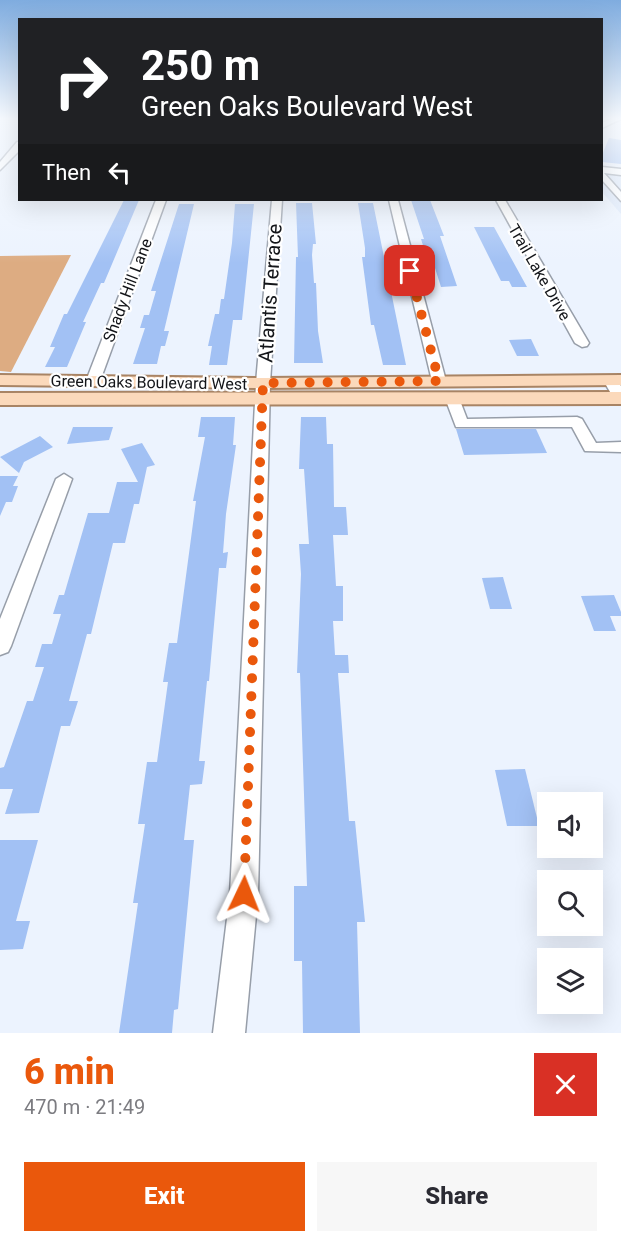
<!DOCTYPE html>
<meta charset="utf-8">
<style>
:root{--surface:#fff;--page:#f7f7f7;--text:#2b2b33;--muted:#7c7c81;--accent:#ea580c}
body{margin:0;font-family:Roboto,sans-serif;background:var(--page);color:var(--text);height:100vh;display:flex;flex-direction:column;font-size:22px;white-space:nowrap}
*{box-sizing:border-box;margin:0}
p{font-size:20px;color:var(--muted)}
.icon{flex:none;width:33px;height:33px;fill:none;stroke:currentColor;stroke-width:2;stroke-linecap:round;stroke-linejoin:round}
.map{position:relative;height:1033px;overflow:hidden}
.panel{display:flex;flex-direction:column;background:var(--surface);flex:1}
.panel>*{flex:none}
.top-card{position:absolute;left:18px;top:18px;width:585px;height:183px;border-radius:0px;box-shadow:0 6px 24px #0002;background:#202124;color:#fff;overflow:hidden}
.fabs{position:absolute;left:537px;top:792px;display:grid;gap:12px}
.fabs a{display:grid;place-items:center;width:66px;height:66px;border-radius:0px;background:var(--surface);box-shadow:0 6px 24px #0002;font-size:30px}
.pin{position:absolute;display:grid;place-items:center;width:51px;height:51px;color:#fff;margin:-26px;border-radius:12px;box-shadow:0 3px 9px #0006}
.me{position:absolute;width:66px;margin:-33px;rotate:2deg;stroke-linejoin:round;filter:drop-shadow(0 0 4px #0008)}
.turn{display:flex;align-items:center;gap:21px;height:126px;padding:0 24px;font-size:27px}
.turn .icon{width:78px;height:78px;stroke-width:2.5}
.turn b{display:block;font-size:42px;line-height:51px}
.then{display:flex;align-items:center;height:57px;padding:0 24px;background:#0003;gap:12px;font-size:22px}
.round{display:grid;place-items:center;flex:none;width:63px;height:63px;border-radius:0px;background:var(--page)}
.headline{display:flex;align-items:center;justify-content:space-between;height:102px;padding:0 24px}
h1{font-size:36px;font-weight:800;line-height:45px;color:var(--accent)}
.cta{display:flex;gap:12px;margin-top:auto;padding:12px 24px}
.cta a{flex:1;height:69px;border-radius:0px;background:var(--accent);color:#fff;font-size:24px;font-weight:800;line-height:69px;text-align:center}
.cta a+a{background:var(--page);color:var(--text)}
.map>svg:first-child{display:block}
.built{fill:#dde8f9}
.forest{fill:#ddac82}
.building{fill:#a2c1f4}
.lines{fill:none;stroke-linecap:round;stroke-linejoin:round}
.minor-casing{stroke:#979ea9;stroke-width:3}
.major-casing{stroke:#a88465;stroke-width:4}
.minor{fill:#fff;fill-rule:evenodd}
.major{fill:#fbd9bb;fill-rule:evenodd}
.route{stroke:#ea580c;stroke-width:10;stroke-dasharray:0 18}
.labels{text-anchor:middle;stroke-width:4.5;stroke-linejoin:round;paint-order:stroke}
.far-street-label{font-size:16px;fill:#131519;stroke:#fff}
.street-label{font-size:20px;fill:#131519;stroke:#fff}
</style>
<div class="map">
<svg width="621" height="1033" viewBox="0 0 621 1033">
<rect width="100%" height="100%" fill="#ecf3fe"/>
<!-- built -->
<path class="built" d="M602,172L621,174V214L602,192Z"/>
<!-- forest -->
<path class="forest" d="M71,255L11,372L0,371V256Z"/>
<!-- building -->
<g class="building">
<path d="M609,138L621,140V164L602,162V155Z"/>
<path d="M124,200H139L104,283H101L83,322H86L67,367H45L55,347H50L64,314H67Z"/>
<path d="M411,200H430L444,236H440L457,286L441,287L435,268H430L421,239H424Z"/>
<path d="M296,203H312L316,244H313L312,255L314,283H316L318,331L323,363H294L296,257H298Z"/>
<path d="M358,203H373L406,365H383L374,325H371L362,257H365V248Z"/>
<path d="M179,204H194L164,331H169L165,346H161L157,364H133L145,328H140L144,315H149L156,291H151Z"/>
<path d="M235,204H254L242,320H233L227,365H209L212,346H208L215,314H219L221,299H224L232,243Z"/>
<path d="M474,227H494L527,287H512L509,281H501Z"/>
<path d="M531,339L539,356H517L509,340Z"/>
<path d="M201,417H235L233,445H236L226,514L223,553L228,552L226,568H219L209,681H207L199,761H205L202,784L190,785L184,840H194L178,1009L174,1010L172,1033H119L138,903H133L145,824H138L147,762H157L168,682H163L169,643H177L196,501H193L205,437H198Z"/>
<path d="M301,417H326L327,444H333L334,507H346L348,535H333L336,586H343V621H333L335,655H348L349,673H338L349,821H355L365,922H357L360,1033H303L302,961H294V886H307L300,673H297L301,574L299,544H309L304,469H299Z"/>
<path d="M73,427H113L109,440L67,444Z"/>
<path d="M456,429H536L547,453L464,455Z"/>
<path d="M40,436L53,447L24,462L19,473L0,457Z"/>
<path d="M142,443L155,465L147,467L139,504H134L125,543H113L91,634H87L69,701H78L70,726H61L39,813L5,814L13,789H0V768L4,767L27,701H33L44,667H35L42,644H52L61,614H53L59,595H64L88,513H109L117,482H138L121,449Z"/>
<path d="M0,476H18L13,486H18L12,502H6L0,516Z"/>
<path d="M503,577L512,609H490L482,578Z"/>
<path d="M614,595L621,612V616H610L616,631H594L581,596Z"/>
<path d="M525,769L539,826H507L495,770Z"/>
<path d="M0,840H38L16,921H30L23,949L0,950Z"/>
</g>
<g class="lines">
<!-- minor casing -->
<g class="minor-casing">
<g id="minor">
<path d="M611,119H621L602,128V123Z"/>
<path d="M17,142H20V150L0,170V162Z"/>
<path d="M602,167L621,169V175L604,173L621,192V201L602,180Z"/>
<path d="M156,200H166L100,381L98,384H88L86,381Z"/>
<path d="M272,200H282L270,383L258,894L245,1033H213L230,894L256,383Z"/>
<path d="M389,200H398L446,381L444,384H434L432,381Z"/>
<path d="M496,200H505L589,343L587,346L582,347L575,343Z"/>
<path d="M610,376L615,377L621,386V403L616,402L603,380Z"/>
<path d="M452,394L459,398L467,419L577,417L582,419L596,443L621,442V452L585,451L572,427H456L445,398Z"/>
<path d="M64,474L72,479L11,646L8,652L0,655V619L56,479Z"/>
</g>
</g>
<!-- major casing -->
<g class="major-casing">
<g id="major">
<path d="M0,375L263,378L621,375V385L263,388L0,385Z"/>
<path d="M621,392V404L0,405V393Z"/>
</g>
</g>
<!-- minor -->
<use href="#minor" class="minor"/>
<!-- major -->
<use href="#major" class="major"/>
</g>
<!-- sky -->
<linearGradient id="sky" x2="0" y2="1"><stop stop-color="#7facdf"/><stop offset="0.45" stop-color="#f6faff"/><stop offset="1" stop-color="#f6faff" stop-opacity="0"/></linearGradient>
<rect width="621" height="263" fill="url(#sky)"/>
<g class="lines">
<!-- route -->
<path class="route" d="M244,894L263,383L439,381L410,271"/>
</g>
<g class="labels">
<!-- far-street labels -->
<g class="far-street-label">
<text transform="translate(540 272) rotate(60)" y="6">Trail Lake Drive</text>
<text transform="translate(127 290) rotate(-69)" y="6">Shady Hill Lane</text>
<text transform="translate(149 382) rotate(1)" y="6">Green Oaks Boulevard West</text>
</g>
<!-- street labels -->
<g class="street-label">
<text transform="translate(270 293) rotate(-86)" y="7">Atlantis Terrace</text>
</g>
</g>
</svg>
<div class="fabs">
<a><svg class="icon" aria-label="sound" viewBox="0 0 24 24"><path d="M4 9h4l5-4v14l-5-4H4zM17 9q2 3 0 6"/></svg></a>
<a><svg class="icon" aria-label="search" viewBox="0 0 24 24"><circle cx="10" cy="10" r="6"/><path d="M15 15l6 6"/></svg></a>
<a><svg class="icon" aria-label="layers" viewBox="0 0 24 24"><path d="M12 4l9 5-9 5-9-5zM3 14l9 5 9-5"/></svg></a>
</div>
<div class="pin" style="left:410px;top:271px;background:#d93025"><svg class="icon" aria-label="arrive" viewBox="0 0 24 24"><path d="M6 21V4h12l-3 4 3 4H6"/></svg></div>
<svg class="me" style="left:244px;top:894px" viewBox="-20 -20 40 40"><path d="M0-17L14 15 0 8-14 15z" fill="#ea580c" stroke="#fff" stroke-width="4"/></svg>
<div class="top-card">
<div class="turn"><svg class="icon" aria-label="right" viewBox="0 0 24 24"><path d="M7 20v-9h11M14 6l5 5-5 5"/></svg><div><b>250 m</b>Green Oaks Boulevard West</div></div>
<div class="then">Then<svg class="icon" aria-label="left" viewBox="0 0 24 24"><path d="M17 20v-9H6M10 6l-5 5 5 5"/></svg></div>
</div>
</div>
<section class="panel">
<div class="headline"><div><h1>6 min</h1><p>470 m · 21:49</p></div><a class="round" style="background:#d93025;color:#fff"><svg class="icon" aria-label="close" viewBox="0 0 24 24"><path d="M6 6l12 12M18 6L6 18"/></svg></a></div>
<div class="cta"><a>Exit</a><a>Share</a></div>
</section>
